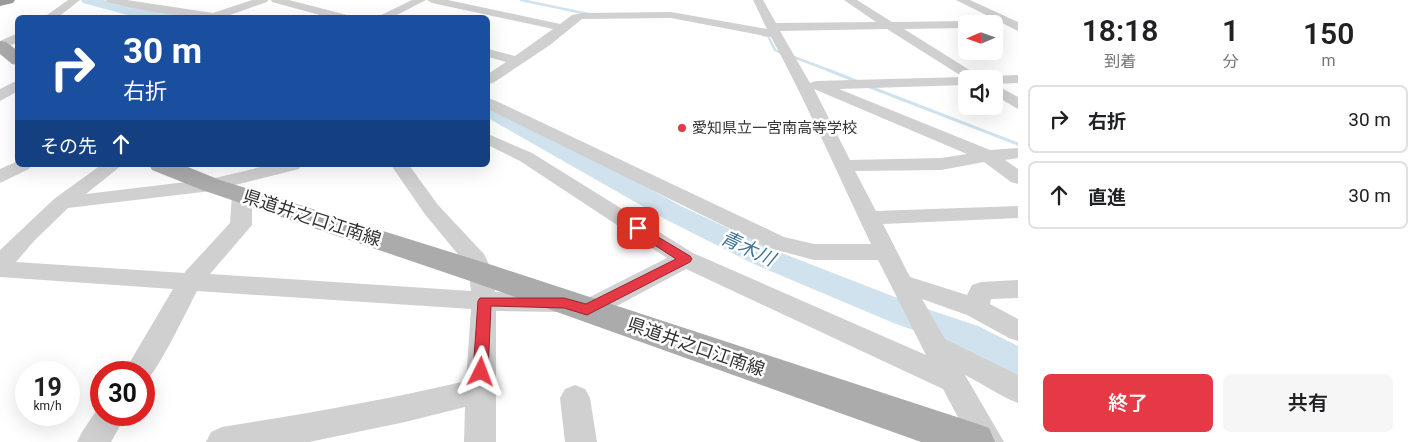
<!DOCTYPE html>
<html lang="ja">
<meta charset="utf-8">
<style>
:root{--surface:#fff;--page:#f6f6f6;--text:#202124;--muted:#757577;--line:#e0e0e0;--accent:#e63946}
body{margin:0;font-family:Roboto,"Noto Sans JP",sans-serif;background:var(--page);color:var(--text);height:100vh;display:flex;flex-direction:column;font-size:19px;white-space:nowrap}
*{box-sizing:border-box;margin:0}
p{font-size:16px;color:var(--muted)}
.icon{flex:none;width:28px;height:28px;fill:none;stroke:currentColor;stroke-width:2;stroke-linecap:round;stroke-linejoin:round}
.map{position:relative;flex:1;overflow:hidden}
.sheet{display:flex;flex-direction:column;background:var(--surface);width:400px}
.sheet>*{flex:none}
.guide{position:absolute;left:15px;top:15px;width:475px;height:152px;border-radius:8px;box-shadow:0 5px 20px #0002;background:#1a4fa0;color:#fff;overflow:hidden}
.needle{width:32px;rotate:268deg}
.fabs{position:absolute;left:958px;top:15px;display:grid;gap:10px}
.fabs a{display:grid;place-items:center;width:45px;height:45px;border-radius:8px;background:var(--surface);box-shadow:0 5px 20px #0002;font-size:25px}
.speed{position:absolute;left:15px;top:361px;display:flex;gap:10px;font-size:25px;font-weight:700;text-align:center}
.speed>*{display:grid;place-content:center;width:65px;height:65px;border-radius:50%;background:var(--surface);box-shadow:0 5px 20px #0002;line-height:1}
.speed small{font-size:12px;font-weight:400}
.speed .limit{border:8px solid #d22;background:#fff;color:#111}
.pin{position:absolute;display:grid;place-items:center;width:42px;height:42px;color:#fff;margin:-21px;border-radius:10px;box-shadow:0 2px 8px #0006}
.me{position:absolute;width:55px;margin:-28px;rotate:3deg;stroke-linejoin:round;filter:drop-shadow(0 0 4px #0008)}
.turn{display:flex;align-items:center;gap:18px;height:105px;padding:0 25px;font-size:22px}
.turn .icon{width:65px;height:65px;stroke-width:2.5}
.turn b{display:block;font-size:35px;line-height:42px}
.then{display:flex;align-items:center;height:48px;padding:0 25px;background:#0003;gap:10px;font-size:19px}
.eta{display:flex;justify-content:space-evenly;align-items:center;height:85px;text-align:center}
.eta b{font-size:30px;font-weight:600;line-height:35px}
.cta{display:flex;gap:10px;margin-top:auto;padding:10px 25px}
.cta a{flex:1;height:58px;border-radius:8px;background:var(--accent);color:#fff;font-size:20px;font-weight:600;line-height:58px;text-align:center}
.cta a+a{background:var(--page);color:var(--text)}
ul{padding:0;list-style:none}
li{display:flex;align-items:center;gap:15px;height:68px;margin:0 10px 8px;padding:0 15px;border:2px solid var(--line);border-radius:8px}
li div{flex:1}
li b{display:block;font-size:19px}
li em{font-style:normal}
main{display:flex;flex:1;min-height:0}
.map>svg:first-child{display:block}
.lines{fill:none;stroke-linecap:round;stroke-linejoin:round}
.stream-far1{stroke:#cfe2ee;stroke-width:2.5}
.stream{stroke:#cfe2ee;stroke-width:3}
.river{fill:#cfe2ee;fill-rule:evenodd}
.minor{fill:#d0d0d0;fill-rule:evenodd}
.major{fill:#ababab;fill-rule:evenodd}
.highway{fill:#9a9a9a;fill-rule:evenodd}
.route{fill:#e63946;stroke:#96252e}
.poi-dot{fill:#e63946;stroke:#fff;stroke-width:2}
.labels{text-anchor:middle;stroke-width:5;stroke-linejoin:round;paint-order:stroke}
.far-poi-label{font-size:15px;fill:#333;stroke:#fff;text-anchor:start}
.street-label{font-size:18px;fill:#333;stroke:#fff}
.water-label{font-size:19px;font-style:italic;fill:#3f7597;stroke:#fff}
</style>
<main>
<div class="map">
<svg width="1018" height="442" viewBox="0 0 1018 442">
<rect width="100%" height="100%" fill="#fff"/>
<g class="lines">
<!-- stream-far1 -->
<g class="stream-far1">
<path d="M521,0L588,14"/>
<path d="M763,35L768,36L775,50L783,54"/>
<path d="M791,56L831,71"/>
</g>
<!-- stream -->
<g class="stream">
<path d="M828,70L856,81"/>
<path d="M870,87L1018,144"/>
</g>
<!-- river -->
<g class="river">
<path d="M81,0H104L142,10L182,14L189,18H139L83,3Z"/>
<path d="M488,105L508,113L683,207L774,250L918,306L978,326L1018,346V376L1006,372L954,344L896,324L754,264L665,219L488,118Z"/>
</g>
<!-- minor -->
<g class="minor">
<path d="M68,0H80L57,18H43Z"/>
<path d="M106,0H127L213,13L252,0H268L267,2L230,15L233,18C190,18 149,13 107,2Z"/>
<path d="M271,0H289L351,16L352,18H331L272,2Z"/>
<path d="M412,0H426L391,18H375Z"/>
<path d="M427,0H448L560,24L572,15L582,13L671,12L767,29L753,0H763L776,23L876,22L844,0H857L892,22L970,21L972,24H966V28L904,29L984,79H966V85L839,89L990,150L1018,148V158L1005,160L1018,169V184L1011,182L984,162L941,170L855,171L876,211L1018,206V218L883,224L910,277L967,295L972,285L981,282L1018,280V298L991,299L990,304L1018,319V341L1009,338L967,315L922,299L945,339L1018,375V403C1000,396 983,384 965,375L1004,442H971L943,389L686,269L596,317L587,320L578,317L574,310L578,303L667,258L520,161L488,145V134L532,153L693,253L926,355L878,260H814L769,248L488,109V98L494,100L784,237L814,244H871C838,175 808,105 771,37L671,18L582,19L550,45L493,83L488,84V74L506,62L488,57V49L515,56L553,29L432,3ZM887,29L963,77L816,81L810,83L780,31ZM814,89L967,154L941,158L850,160Z"/>
<path d="M956,0H970L1018,22V31Z"/>
<path d="M18,33V42L0,50V41Z"/>
<path d="M1018,75V83L994,84V79H988L994,76Z"/>
<path d="M18,80V91L0,101V89Z"/>
<path d="M994,84L1018,97V109L994,95Z"/>
<path d="M18,161V165H31L29,169L0,183V169Z"/>
<path d="M101,165H122L86,194L211,179L269,165H301L299,169L211,191L68,208L34,241L16,262L184,273L230,223L232,195L235,191L242,189L249,191L252,195V225L210,274L471,291L469,273L465,263L424,213L391,165H409L438,205L484,254L493,273L495,292L559,294L568,296L572,303L568,310L559,312L496,311V442H464L465,407L405,422L309,442H206L211,432L222,427C304,414 385,400 466,381L471,309L197,291C189,306 155,378 144,382V372H124L173,289L0,277V250L54,199Z"/>
<path d="M575,385L585,389L590,398L597,442H565L560,398L565,389Z"/>
<path d="M100,405L101,415H126L111,442H77L82,432Z"/>
</g>
<!-- major -->
<g class="major">
<path d="M0,41L6,42L18,51V65L12,64L0,54Z"/>
<path d="M149,165H183L220,180L492,265L975,423L989,428L995,442H921L470,281L202,190L152,170Z"/>
</g>
<!-- highway -->
<path class="highway" d="M0,0H15L13,3L0,6Z"/>
</g>
<!-- route -->
<path class="route" d="M638,225L690,256L692,259L690,262L587,315L564,308L491,306L488,372L486,377L481,379L475,377L473,372L478,301L480,298H564L586,304L676,259L633,231L632,228L633,226Z"/>
<!-- markers -->
<circle class="poi-dot" cx="682" cy="128" r="5"/>
<g class="labels">
<!-- far-poi labels -->
<g class="far-poi-label">
<text x="692" y="133">愛知県立一宮南高等学校</text>
</g>
<!-- street labels -->
<g class="street-label">
<text transform="translate(312 218) rotate(18)" y="6">県道井之口江南線</text>
<text transform="translate(696 347) rotate(19)" y="6">県道井之口江南線</text>
</g>
<!-- water labels -->
<g class="water-label">
<text transform="translate(748 248) rotate(25)" y="7">青木川</text>
</g>
</g>
</svg>
<div class="fabs">
<a><svg class="needle" viewBox="-14 -14 28 28"><path d="M0-13l5 13h-10z" fill="#e53935"/><path d="M0 13l5-13h-10z" fill="#757577"/></svg></a>
<a><svg class="icon" aria-label="sound" viewBox="0 0 24 24"><path d="M4 9h4l5-4v14l-5-4H4zM17 9q2 3 0 6"/></svg></a>
</div>
<div class="speed"><div>19<small>km/h</small></div><div class="limit">30</div></div>
<div class="pin" style="left:638px;top:228px;background:#d93025"><svg class="icon" aria-label="arrive" viewBox="0 0 24 24"><path d="M6 21V4h12l-3 4 3 4H6"/></svg></div>
<svg class="me" style="left:481px;top:372px" viewBox="-20 -20 40 40"><path d="M0-17L14 15 0 8-14 15z" fill="#e63946" stroke="#fff" stroke-width="4"/></svg>
<div class="guide">
<div class="turn"><svg class="icon" aria-label="right" viewBox="0 0 24 24"><path d="M7 20v-9h11M14 6l5 5-5 5"/></svg><div><b>30 m</b>右折</div></div>
<div class="then">その先<svg class="icon" aria-label="ahead" viewBox="0 0 24 24"><path d="M12 20V5M6 11l6-6 6 6"/></svg></div>
</div>
</div>
<section class="sheet">
<div class="eta">
<div><b>18:18</b><p>到着</p></div>
<div><b>1</b><p>分</p></div>
<div><b>150</b><p>m</p></div>
</div>
<ul>
<li><svg class="icon" aria-label="right" viewBox="0 0 24 24"><path d="M7 20v-9h11M14 6l5 5-5 5"/></svg><div><b>右折</b></div><em>30 m</em></li>
<li><svg class="icon" aria-label="ahead" viewBox="0 0 24 24"><path d="M12 20V5M6 11l6-6 6 6"/></svg><div><b>直進</b></div><em>30 m</em></li>
</ul>
<div class="cta"><a>終了</a><a>共有</a></div>
</section>
</main>
